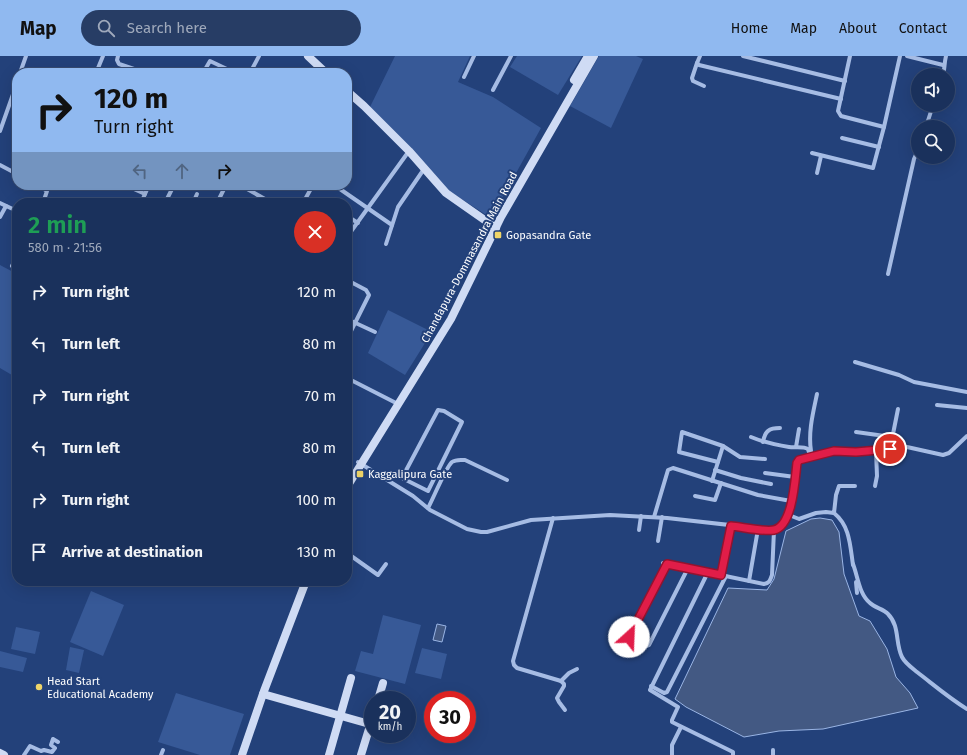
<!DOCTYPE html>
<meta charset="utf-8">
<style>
:root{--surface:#1a315c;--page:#273d65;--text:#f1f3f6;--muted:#9fa9bb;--line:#384c72;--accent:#90b9f0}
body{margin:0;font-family:"Fira Sans",sans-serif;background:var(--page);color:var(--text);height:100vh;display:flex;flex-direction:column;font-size:15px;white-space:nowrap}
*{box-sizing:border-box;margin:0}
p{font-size:13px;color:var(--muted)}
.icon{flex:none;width:22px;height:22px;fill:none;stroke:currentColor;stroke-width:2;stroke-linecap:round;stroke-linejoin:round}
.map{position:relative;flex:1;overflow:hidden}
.side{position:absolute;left:12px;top:142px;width:340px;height:388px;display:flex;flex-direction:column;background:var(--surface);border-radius:16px;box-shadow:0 4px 16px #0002,0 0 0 1px var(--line)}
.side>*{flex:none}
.banner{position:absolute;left:12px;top:12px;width:340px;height:122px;border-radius:16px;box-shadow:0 4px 16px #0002,0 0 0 1px var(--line);background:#90b9f0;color:#111;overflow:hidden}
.controls{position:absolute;left:911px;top:12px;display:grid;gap:8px}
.controls a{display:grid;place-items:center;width:44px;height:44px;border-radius:50%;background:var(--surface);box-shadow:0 4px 16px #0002,0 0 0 1px var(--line);font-size:20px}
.speed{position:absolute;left:364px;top:635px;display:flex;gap:8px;font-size:20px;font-weight:700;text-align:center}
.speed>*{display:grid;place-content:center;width:52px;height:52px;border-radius:50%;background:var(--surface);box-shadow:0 4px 16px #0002,0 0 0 1px var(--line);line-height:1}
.speed small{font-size:10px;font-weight:400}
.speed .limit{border:6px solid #d22;background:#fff;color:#111}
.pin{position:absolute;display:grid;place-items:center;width:34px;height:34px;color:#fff;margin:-17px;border:2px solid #fff;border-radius:50%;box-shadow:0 1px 4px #0007}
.me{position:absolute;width:44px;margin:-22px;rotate:25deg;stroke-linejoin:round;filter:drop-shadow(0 0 3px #0008)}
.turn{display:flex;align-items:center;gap:14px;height:84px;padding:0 16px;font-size:18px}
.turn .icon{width:52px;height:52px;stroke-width:2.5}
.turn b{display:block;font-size:28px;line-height:34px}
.lanes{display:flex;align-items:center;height:38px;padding:0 16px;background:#0003;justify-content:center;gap:20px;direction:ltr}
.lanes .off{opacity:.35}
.round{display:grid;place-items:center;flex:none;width:42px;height:42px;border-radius:21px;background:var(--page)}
.headline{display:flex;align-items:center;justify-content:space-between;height:68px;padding:0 16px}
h1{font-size:24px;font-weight:600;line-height:30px;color:#1e9e55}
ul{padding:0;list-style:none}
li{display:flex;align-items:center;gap:12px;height:52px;padding:0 16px}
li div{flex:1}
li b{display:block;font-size:15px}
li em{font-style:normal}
header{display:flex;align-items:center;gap:24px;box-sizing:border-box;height:56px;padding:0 20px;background:var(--accent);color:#111}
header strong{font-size:19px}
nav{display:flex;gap:22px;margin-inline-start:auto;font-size:14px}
.search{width:280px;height:36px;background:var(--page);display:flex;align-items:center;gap:10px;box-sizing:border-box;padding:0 14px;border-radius:22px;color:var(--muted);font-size:15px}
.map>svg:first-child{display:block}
.green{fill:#375997}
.water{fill:#435983;stroke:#9ab5e5}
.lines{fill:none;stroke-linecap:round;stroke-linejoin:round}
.street{stroke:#a6bce4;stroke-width:4}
.secondary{stroke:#cfdbf4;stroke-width:8}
.route-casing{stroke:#92132f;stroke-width:10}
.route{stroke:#e11d48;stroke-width:7}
.poi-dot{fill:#efd569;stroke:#23417a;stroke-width:1.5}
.labels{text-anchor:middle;stroke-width:4;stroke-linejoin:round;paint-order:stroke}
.poi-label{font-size:11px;fill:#fff;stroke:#23417a;text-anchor:start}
.street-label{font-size:11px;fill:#fff;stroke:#23417a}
</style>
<header>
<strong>Map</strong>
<div class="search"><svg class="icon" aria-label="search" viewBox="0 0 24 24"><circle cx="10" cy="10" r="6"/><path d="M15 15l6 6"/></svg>Search here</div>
<nav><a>Home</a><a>Map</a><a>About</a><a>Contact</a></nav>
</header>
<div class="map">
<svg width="967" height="699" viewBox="0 0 967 699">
<rect width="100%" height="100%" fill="#23417a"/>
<!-- green -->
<g class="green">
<path d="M395,0H470L458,26L493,41L541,72L491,162L446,133L370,51Z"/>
<path d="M517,0H582L558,39L510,11Z"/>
<path d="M599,0H636L643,3L611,72L570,50Z"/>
<path d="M0,209L17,218V322L0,312Z"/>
<path d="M388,254L432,276L405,319L368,297Z"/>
<path d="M91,535L124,549L103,600L70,586Z"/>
<path d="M383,559L421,569L405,628L355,615L361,595L373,598Z"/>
<path d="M16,571L40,576L35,598L11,593Z"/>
<path d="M70,591L84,594L79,617L66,614Z"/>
<path d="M422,592L447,598L441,623L415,617Z"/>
<path d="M0,595L27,602L23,616L0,611Z"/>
<path d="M176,637L244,658L230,699H200L158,686Z"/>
</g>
<!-- water -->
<g class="water">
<path d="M820,462L832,464L839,476L844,518L859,560L870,565L887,593L896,621L910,637L918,652L823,673L779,675L744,681L686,651L675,643L728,532L767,534L774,523L786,475L811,463Z"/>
<path d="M437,568L446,570L442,586L433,584Z"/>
</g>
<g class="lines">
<!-- street -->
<g class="street">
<path d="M118,0L117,4L119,8L143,16"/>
<path d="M700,0L697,7L699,9L841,43"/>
<path d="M743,0L845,25"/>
<path d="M850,0L838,55L841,60L884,71"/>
<path d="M907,0L943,9"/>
<path d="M697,7L692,22L693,25L704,30"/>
<path d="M20,17L26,0"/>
<path d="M96,17L103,0"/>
<path d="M203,17L210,5L229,14L230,17"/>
<path d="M250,17L259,0"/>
<path d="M943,19C945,12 944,8 946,0"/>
<path d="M464,21L474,0"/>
<path d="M493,34L511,0"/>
<path d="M926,71L933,49"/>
<path d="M0,75L17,27"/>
<path d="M842,82L879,91"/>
<path d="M812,97L873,112L884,71L900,0"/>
<path d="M0,109L17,118"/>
<path d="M817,117L821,100"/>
<path d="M38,129L47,135L43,147"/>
<path d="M125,129L145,138"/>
<path d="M240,129L272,147"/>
<path d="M337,131L392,169"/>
<path d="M325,145L328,147"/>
<path d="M0,147L17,155"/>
<path d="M141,147L149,129"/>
<path d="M165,147L174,129"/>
<path d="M193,147L197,138"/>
<path d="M217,147L226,129"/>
<path d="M256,147L259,140"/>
<path d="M303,147L313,129"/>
<path d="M347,160L358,167"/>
<path d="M0,161L6,150"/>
<path d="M347,181L409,95"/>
<path d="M386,188L398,151L424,113"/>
<path d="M12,210L17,200"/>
<path d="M888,218L914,103L918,94"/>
<path d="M347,224L366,234L369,239L347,283"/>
<path d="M347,263L375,276"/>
<path d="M855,306L899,319L914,326L967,336"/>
<path d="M347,322L398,348"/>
<path d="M937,349L967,352"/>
<path d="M438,354L444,355L462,366L428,435L402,422Z"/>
<path d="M856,376L892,381"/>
<path d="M751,381C763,386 776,389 789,391C795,392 803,390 808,393L810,400"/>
<path d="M763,386C765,375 769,372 780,372"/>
<path d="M796,391L799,373"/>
<path d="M890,393L898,353"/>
<path d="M811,395C808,376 813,357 817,338"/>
<path d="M358,406L413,440L430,454L467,473L481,476H487L531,464L610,459L667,462L774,474L783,469L789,459L797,407L799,404L834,395L856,396L907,391L943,399L949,397L967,380"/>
<path d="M718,406L723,390"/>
<path d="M715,414L741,422L771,428"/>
<path d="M765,417L795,421"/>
<path d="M712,425L718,406L679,396L682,376L723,390L740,401L765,403"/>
<path d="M875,430L877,420L876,395"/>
<path d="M695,440L715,444L721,427"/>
<path d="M428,452C433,443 446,411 452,406C456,403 461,404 465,404L507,424"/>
<path d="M834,457C850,470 850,489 853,509"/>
<path d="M789,459L799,463L816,457L826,456L834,457L836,439L839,430H855"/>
<path d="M654,461L668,414L673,412L758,439L791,445"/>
<path d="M553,462L513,605L514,609L517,612L561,625L569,617L577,613"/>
<path d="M639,474L641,460"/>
<path d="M658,485L662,461"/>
<path d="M347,497L378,519L386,508"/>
<path d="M663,507L764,528C770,527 770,524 772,519L774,474"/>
<path d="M667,508L629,580V582L646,590L649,589L688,512"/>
<path d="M853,508C858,521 859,538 870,547C875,552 884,553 888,558C900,570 895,587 902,601C905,607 912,612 917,616C934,629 949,642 967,653"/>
<path d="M708,516L650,634L678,651L672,664V666L733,696V699"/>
<path d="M721,519L731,470"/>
<path d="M749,525L758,473"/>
<path d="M856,526L857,537"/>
<path d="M561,625L564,628V630L557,642L559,646L565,654"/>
<path d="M651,630L664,637L667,636L726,520"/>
<path d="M24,699L30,690L41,695L44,694L52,696L55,692L51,689L53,683L58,686"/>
<path d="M161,699L163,694"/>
<path d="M672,699V689L681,671"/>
<path d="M773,699V694"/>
</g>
<!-- secondary -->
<g class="secondary">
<path d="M308,0L326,17"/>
<path d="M574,24L588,0"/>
<path d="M347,35L364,50L409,95L446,137L496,172"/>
<path d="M347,431L451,263L501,161L594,0"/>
<path d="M263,638L373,669"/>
<path d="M378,644L383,627"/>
<path d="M0,697L4,699"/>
<path d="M242,699L264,635L306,525"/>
<path d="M329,699L351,622"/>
<path d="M361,699L373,660"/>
</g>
</g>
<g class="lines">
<!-- route casing -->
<g class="route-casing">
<path id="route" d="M629,581L667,508L721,519L731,470C742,471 764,476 774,474C793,470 795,423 797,407L799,404L834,395L856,396L890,393"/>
</g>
<!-- route -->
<use href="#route" class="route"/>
</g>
<!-- markers -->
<g class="poi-dot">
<rect x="494" y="175" width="8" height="8" rx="2"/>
<rect x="356" y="414" width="8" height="8" rx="2"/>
<circle cx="39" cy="631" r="4"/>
</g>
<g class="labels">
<!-- poi labels -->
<g class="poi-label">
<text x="506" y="183">Gopasandra Gate</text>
<text x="368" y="422">Kaggalipura Gate</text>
<text x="47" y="629">Head Start<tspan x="47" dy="13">Educational Academy</tspan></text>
</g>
<!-- street labels -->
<g class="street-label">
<text transform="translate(469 201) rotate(-62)" y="4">Chandapura-Dommasandra Main Road</text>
</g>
</g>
</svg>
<div class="controls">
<a><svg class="icon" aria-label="sound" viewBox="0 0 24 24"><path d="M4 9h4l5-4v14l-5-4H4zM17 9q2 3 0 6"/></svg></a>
<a><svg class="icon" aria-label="search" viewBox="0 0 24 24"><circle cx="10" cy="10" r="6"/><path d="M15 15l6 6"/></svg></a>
</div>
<div class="speed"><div>20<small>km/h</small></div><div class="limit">30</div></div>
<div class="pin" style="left:890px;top:393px;background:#d93025"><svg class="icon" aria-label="arrive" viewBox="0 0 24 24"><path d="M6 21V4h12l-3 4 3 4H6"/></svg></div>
<svg class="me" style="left:629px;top:581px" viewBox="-20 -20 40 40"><circle r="19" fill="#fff"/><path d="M0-13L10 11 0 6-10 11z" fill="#e11d48"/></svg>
<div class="banner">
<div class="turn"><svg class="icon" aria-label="right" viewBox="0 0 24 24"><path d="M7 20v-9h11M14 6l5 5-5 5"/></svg><div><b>120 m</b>Turn right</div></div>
<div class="lanes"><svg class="icon off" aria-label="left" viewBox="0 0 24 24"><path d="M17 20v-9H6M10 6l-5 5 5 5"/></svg><svg class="icon off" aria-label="ahead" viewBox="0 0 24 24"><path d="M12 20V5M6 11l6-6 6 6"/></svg><svg class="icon" aria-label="right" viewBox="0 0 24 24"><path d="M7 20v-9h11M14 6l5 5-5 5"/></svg></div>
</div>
<section class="side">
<div class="headline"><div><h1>2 min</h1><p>580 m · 21:56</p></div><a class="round" style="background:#d93025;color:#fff"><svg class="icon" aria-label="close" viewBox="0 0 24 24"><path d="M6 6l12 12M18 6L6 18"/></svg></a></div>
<ul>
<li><svg class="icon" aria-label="right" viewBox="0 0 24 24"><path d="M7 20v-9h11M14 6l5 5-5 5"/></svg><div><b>Turn right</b></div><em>120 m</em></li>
<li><svg class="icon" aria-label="left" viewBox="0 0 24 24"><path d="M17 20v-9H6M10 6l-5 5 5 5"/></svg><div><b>Turn left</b></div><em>80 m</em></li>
<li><svg class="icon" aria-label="right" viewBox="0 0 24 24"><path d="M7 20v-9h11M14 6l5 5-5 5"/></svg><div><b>Turn right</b></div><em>70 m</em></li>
<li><svg class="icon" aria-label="left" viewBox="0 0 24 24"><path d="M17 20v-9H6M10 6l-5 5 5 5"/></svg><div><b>Turn left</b></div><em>80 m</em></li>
<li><svg class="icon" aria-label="right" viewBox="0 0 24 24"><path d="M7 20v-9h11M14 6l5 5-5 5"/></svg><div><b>Turn right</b></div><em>100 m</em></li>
<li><svg class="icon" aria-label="arrive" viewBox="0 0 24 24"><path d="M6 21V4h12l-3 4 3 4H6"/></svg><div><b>Arrive at destination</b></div><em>130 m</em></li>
</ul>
</section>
</div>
